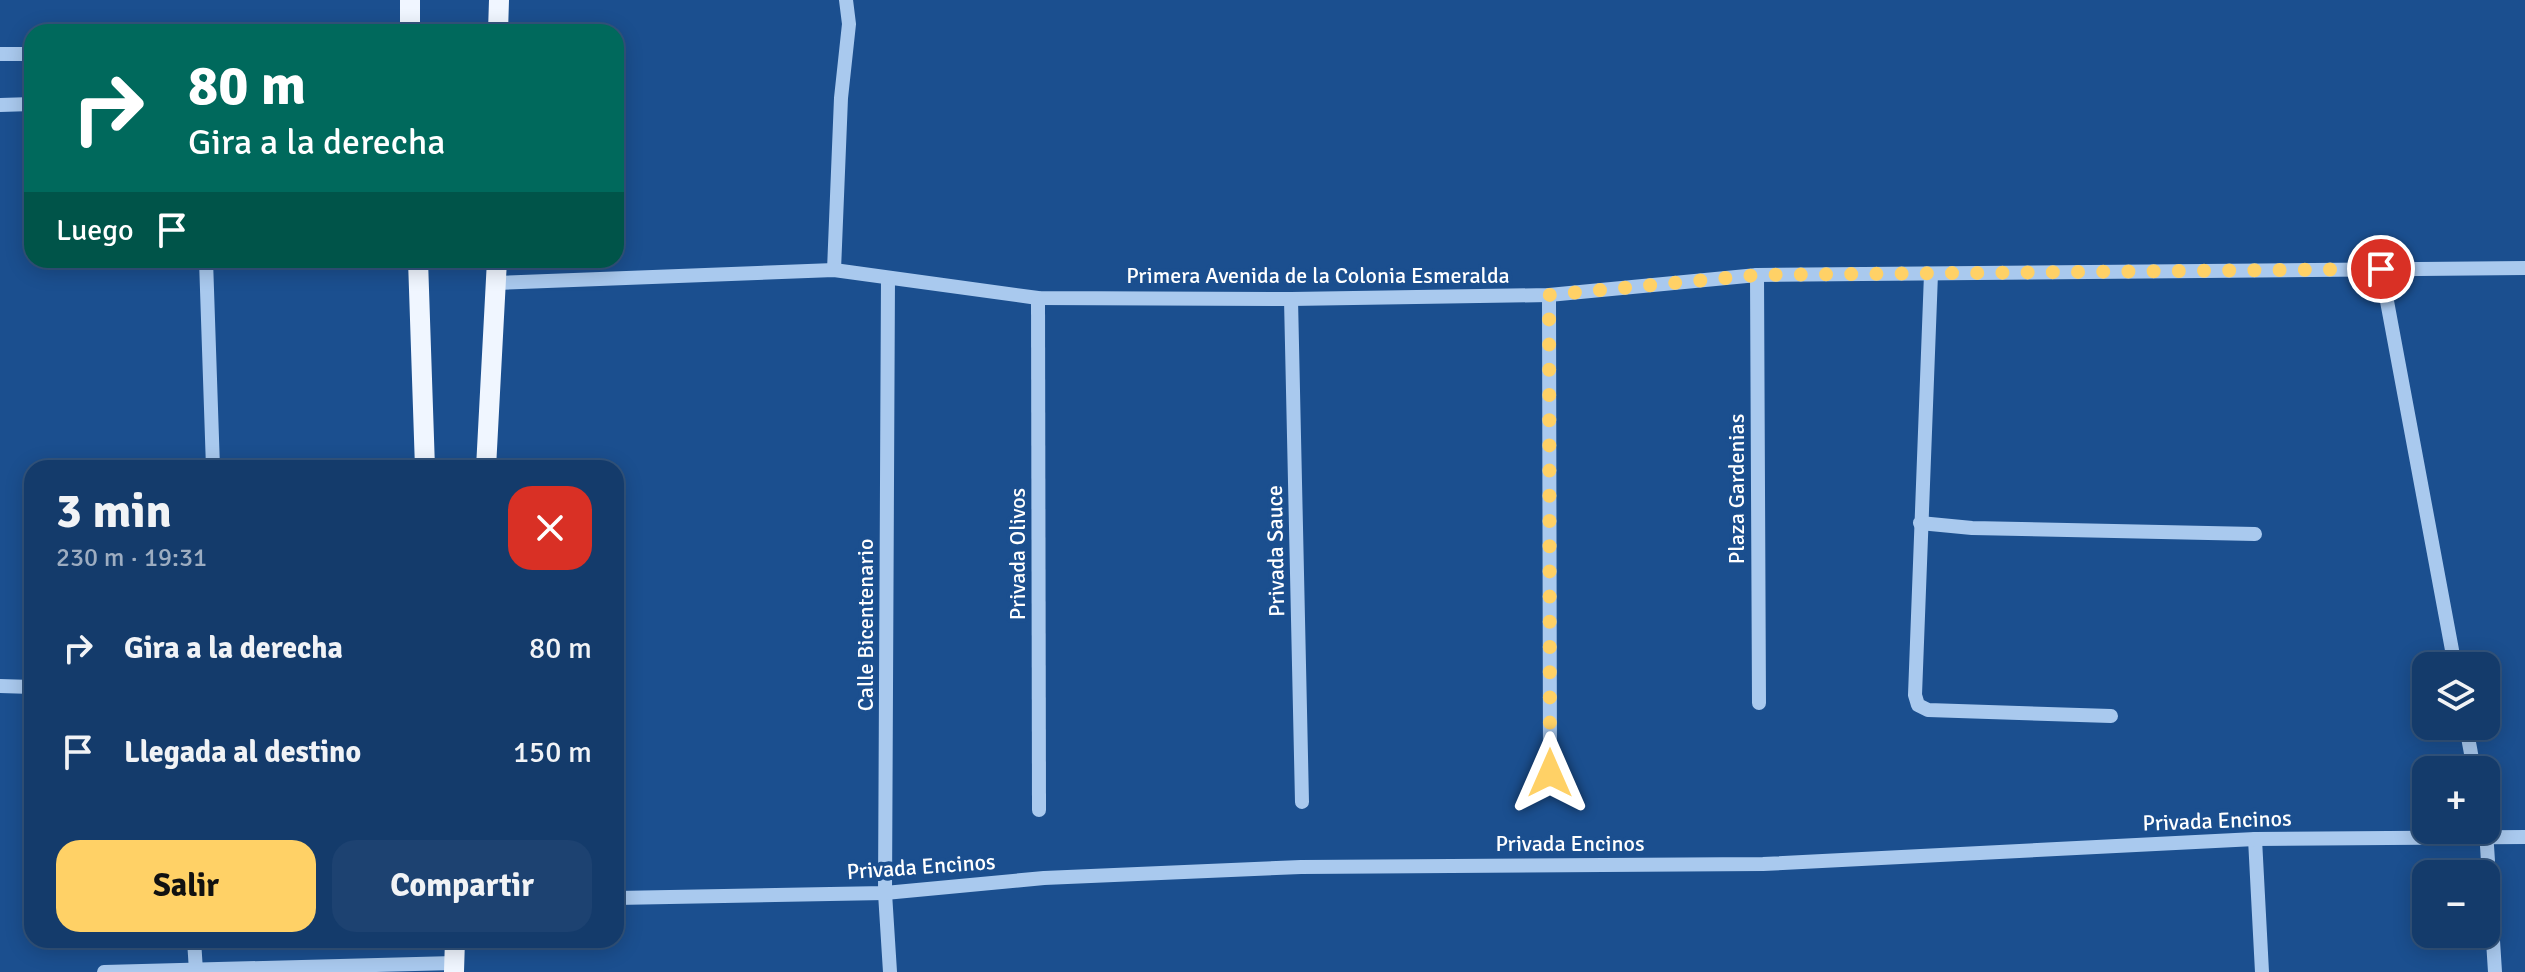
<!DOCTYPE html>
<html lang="es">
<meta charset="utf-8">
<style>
:root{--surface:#143b6b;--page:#1d4271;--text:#f1f3f6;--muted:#9dadc1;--line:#33557e;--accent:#ffd166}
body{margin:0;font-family:Signika,sans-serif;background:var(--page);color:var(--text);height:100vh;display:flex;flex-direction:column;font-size:30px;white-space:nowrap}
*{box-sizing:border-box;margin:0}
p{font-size:26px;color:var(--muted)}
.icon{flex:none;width:44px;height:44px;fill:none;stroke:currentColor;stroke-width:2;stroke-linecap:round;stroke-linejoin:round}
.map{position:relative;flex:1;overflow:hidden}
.sheet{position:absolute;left:24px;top:460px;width:600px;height:488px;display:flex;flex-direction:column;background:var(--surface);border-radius:24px;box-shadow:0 4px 20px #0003,0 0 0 2px var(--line)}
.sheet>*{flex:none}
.hud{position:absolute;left:24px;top:24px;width:600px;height:244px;border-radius:24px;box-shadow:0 4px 20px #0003,0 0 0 2px var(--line);background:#00695c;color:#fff;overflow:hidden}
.controls{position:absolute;left:2412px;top:652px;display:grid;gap:16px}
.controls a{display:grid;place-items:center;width:88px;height:88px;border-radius:16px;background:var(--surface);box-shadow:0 4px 20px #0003,0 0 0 2px var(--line);font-size:40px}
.pin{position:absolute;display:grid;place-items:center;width:68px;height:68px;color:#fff;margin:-34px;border:4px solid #fff;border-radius:50%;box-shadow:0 2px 8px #0007}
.me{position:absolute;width:88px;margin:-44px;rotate:0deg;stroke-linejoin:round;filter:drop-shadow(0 0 6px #0008)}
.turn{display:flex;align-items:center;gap:28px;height:168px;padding:0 32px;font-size:36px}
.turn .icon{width:104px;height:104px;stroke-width:2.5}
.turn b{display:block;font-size:56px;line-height:68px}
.then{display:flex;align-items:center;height:76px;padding:0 32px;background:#0003;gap:16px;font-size:30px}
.round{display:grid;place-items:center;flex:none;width:84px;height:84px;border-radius:24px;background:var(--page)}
.summary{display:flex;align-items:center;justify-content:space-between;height:136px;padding:0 32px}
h1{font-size:48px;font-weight:700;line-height:60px}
.primary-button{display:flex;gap:16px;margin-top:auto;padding:16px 32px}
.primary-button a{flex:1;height:92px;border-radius:24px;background:var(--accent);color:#111;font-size:32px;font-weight:700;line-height:92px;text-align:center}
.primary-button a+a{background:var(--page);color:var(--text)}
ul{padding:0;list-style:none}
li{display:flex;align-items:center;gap:24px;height:104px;padding:0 32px}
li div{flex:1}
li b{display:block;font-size:30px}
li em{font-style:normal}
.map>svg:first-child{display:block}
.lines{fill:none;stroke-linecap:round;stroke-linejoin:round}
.minor{stroke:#a9c9ee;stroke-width:14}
.major{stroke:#f0f6ff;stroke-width:20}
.route{stroke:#ffd166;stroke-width:14;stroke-dasharray:0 25.2}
.labels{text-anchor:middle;stroke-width:8;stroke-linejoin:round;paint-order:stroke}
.street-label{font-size:22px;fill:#fff;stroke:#1b4f8f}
</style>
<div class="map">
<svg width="2525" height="972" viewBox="0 0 2525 972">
<rect width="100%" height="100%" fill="#1b4f8f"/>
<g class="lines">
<!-- minor -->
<g class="minor">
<path d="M0,54H32"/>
<path d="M0,105L32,104"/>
<path d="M206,260L213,468"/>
<path d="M2381,269L2455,666"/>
<path d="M834,270L841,98L849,24L846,0"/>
<path d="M1931,274L1915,695L1918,705L1928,710L2111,716"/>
<path d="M1757,275L1759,703"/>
<path d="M888,278L885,893L890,972"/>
<path d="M497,283L834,270L1038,298L1291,299L1549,295L1757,275L2525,268"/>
<path d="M1549,295L1550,773"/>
<path d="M1038,298L1039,810"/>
<path d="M1291,299L1302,802"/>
<path d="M1920,523L1972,528L2255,534"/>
<path d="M0,686L32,687"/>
<path d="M2466,726L2474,770"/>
<path d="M2486,830L2495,972"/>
<path d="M2255,839L2262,972"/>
<path d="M616,898L885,893L1044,878L1301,867L1763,864L2255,839L2525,837"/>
<path d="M194,940L196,971"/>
<path d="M104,972L454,963"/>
</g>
<!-- major -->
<g class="major">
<path d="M410,32V0"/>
<path d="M498,32L499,0"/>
<path d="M418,260L425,468"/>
<path d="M486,468L497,260"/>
<path d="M454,972L455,940"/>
</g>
</g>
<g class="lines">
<!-- route -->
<path class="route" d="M1550,773L1549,295L1757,275L2381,269"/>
</g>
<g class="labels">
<!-- street labels -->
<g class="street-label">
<text x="1318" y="283">Primera Avenida de la Colonia Esmeralda</text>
<text transform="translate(1736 489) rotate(-90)" y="8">Plaza Gardenias</text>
<text transform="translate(1275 551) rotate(-91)" y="8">Privada Sauce</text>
<text transform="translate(1017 554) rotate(-90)" y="8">Privada Olivos</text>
<text transform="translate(865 625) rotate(-90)" y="8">Calle Bicentenario</text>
<text transform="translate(2217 820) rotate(-2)" y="8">Privada Encinos</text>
<text x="1570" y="851">Privada Encinos</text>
<text transform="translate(921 866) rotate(-4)" y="8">Privada Encinos</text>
</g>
</g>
</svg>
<div class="controls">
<a><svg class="icon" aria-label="layers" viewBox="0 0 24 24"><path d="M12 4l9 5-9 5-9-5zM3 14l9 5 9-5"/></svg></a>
<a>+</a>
<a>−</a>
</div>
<div class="pin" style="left:2381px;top:269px;background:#d93025"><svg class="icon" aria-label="arrive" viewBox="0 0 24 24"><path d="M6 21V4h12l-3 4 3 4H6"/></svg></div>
<svg class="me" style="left:1550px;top:773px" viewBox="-20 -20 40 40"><path d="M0-17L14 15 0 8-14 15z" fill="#ffd166" stroke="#fff" stroke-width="4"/></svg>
<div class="hud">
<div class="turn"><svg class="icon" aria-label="right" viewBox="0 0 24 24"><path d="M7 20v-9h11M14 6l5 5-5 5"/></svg><div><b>80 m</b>Gira a la derecha</div></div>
<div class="then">Luego<svg class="icon" aria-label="arrive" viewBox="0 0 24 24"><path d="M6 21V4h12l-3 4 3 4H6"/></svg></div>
</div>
<section class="sheet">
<div class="summary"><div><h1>3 min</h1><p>230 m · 19:31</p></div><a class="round" style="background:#d93025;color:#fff"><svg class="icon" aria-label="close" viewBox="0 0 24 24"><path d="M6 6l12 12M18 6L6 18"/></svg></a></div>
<ul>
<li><svg class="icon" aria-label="right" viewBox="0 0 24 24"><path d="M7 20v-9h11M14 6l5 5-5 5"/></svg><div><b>Gira a la derecha</b></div><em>80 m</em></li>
<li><svg class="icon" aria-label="arrive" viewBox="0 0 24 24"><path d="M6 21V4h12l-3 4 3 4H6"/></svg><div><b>Llegada al destino</b></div><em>150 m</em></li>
</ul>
<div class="primary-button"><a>Salir</a><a>Compartir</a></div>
</section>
</div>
